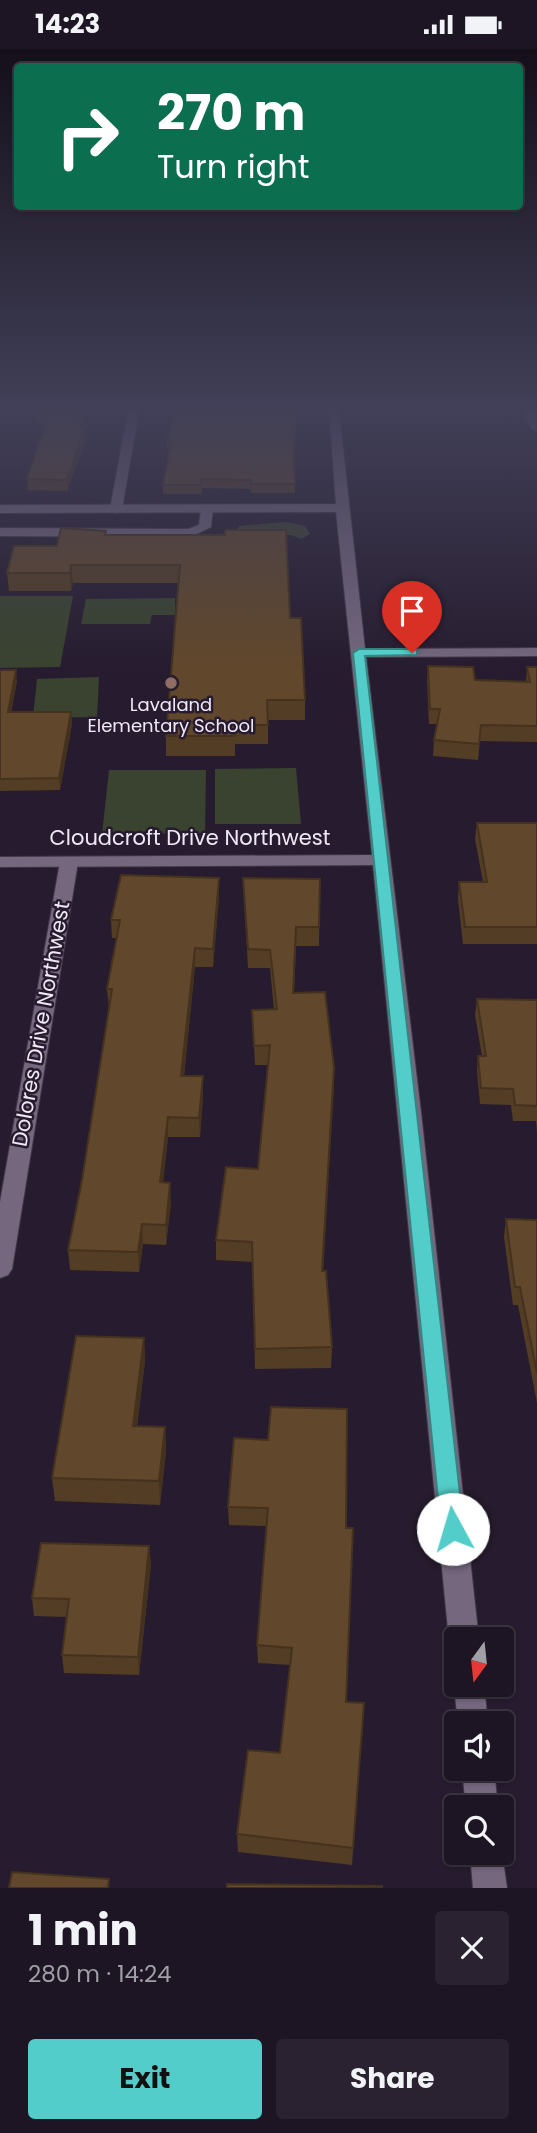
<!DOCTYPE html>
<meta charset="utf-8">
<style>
:root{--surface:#1d1523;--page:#2a2230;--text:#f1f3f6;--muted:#a09fa6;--line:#3b3441;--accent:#53cdc9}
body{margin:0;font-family:Poppins,sans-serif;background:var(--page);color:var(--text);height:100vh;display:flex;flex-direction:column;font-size:26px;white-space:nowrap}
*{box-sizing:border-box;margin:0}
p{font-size:23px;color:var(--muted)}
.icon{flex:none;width:38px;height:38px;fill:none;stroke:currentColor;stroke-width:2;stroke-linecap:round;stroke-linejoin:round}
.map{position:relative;height:1839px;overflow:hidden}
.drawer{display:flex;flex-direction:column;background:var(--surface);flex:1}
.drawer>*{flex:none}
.guide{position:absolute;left:14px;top:14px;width:509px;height:147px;border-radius:7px;box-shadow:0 2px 5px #0004,0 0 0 2px var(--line);background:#0b6e4f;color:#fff;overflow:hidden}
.needle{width:46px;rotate:195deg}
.buttons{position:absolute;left:444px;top:1578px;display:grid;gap:14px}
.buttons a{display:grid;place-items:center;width:70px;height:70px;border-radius:7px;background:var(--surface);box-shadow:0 2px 5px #0004,0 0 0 2px var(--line);font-size:35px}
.pin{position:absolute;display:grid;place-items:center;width:60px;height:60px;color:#fff;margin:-72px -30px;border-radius:50% 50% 50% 0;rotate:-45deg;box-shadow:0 0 7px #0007}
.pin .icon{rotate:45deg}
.me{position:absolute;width:77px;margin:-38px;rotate:354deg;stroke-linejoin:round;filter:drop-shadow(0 0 5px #0008)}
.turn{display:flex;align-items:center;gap:24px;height:147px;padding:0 28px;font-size:32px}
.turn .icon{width:91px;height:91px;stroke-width:2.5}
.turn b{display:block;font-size:49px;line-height:60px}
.round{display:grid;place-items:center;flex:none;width:74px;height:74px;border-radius:7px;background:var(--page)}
.head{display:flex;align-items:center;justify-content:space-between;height:119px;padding:0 28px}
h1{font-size:42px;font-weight:700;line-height:52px}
.cta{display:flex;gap:14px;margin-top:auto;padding:14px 28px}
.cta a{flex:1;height:80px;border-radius:7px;background:var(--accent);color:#111;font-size:28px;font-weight:700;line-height:80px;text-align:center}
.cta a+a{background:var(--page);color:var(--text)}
.status{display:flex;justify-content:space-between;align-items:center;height:49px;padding:0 35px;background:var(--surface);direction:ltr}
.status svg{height:19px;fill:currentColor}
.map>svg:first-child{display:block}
.green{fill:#39432f}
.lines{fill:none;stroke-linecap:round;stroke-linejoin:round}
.service-casing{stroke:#403847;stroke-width:2}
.minor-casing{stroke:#403847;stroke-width:2}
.tertiary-casing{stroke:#403847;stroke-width:2}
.service{fill:#74677e;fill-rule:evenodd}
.minor{fill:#74677e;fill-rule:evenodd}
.tertiary{fill:#74677e;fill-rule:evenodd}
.wall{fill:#533d25}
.shaded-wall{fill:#44321e}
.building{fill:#61472b;stroke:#44321e;stroke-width:2}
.route{fill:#53cdc9;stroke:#368583;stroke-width:2}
.education-dot{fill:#8d6e63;stroke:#271c2f;stroke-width:2.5}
.labels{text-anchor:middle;stroke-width:5;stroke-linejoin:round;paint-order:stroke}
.far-poi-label{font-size:18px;fill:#efe8f5;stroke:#271c2f}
.street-label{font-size:21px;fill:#efe8f5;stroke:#271c2f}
</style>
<div class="status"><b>14:23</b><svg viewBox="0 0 49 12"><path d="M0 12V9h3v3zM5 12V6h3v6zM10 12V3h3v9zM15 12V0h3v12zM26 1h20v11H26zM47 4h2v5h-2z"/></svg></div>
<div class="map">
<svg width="537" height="1839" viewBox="0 0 537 1839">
<rect width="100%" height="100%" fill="#271c2f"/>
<!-- green -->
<g class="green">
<path d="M286,473L305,477L310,485L301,490L291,486L236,483L239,477Z"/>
<path d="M0,547H73L60,618L0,619Z"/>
<path d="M175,549V566H152L150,575H81L86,550Z"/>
<path d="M99,628L97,668L33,669L37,630Z"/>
<path d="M296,719L301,775H215V720Z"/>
<path d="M109,721H206L205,784L102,785Z"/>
</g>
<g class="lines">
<!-- service casing -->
<g class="service-casing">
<path id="service" d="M207,455L213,459L211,478L190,488L0,487V479L188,480L199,476L201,459Z"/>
</g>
<!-- minor casing -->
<g class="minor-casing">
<g id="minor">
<path d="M128,362H139L122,460L116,464L110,460Z"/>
<path d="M525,362H536L537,383L531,380Z"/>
<path d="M69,808L78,813L12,1220L8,1226L0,1229V1153L60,813Z"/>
</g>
</g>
<!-- tertiary casing -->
<g class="tertiary-casing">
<g id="tertiary">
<path d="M329,362H339L365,600L537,599V607L366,608L421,1063L479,1591H457V1601L449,1591L373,816L0,818V808L372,806L336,463L0,464V456L336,455Z"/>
<path d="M457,1630V1636H484L488,1675H458L454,1636Z"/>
<path d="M462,1720H494L498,1759H466Z"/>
<path d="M470,1804H502L507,1839H473Z"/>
</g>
</g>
<!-- service -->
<use href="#service" class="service"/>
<!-- minor -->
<use href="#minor" class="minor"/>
<!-- tertiary -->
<use href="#tertiary" class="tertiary"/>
</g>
<!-- wall -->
<g class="wall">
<path d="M88,362L82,378L86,389L67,442L28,441L27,430L46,374L34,373V363Z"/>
<path d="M167,391L294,405L295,444H251V440L202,439L201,445H163V436L170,400H167Z"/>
<path d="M106,482V486H225L290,569L305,651V671H268V695H235V707H166V687L178,534H73L71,542H9L7,524Z"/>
<path d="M428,617L475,631L526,632L527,618H537V693L480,692L478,711L433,707L434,691L437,675H429L427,632Z"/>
<path d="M0,621L17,632L11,663H71L72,675L60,741L0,742Z"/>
<path d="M477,774H537V895H463L458,850L459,833H483L475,790Z"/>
<path d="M243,829L320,830L319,897H296L294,944L334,1019L323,1222L332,1298L331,1319L255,1320L253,1213L216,1211V1191L258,1120L268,1016H255L252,961H274L270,919H248Z"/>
<path d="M219,848L213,918H195L184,1027L203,1047L200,1088H168L163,1133L171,1154L166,1196L143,1195L139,1223L70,1221L68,1201L82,1131L109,959L107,940L117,889H112L111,871Z"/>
<path d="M477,950L537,951V1083L536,1072H513L511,1056L480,1055L477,1022L478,1007H482L475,966Z"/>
<path d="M506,1170L537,1171V1354L518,1256H513L504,1188Z"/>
<path d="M144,1289L145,1312L137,1377L165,1378L166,1402L160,1456L55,1452L52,1429Z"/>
<path d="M234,1389L346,1479V1653L364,1654L352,1816L238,1803L237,1785L280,1704L290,1616L258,1614L257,1596L267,1477L229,1476L228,1458Z"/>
<path d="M149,1497L151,1515L139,1626L64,1624L62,1606L67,1568L34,1567L32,1549Z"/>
</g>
<!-- shaded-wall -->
<g class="shaded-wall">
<path d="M84,362H88L78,389L77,378Z"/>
<path d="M85,378L86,389L67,442V431Z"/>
<path d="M71,516L73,534L71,542L70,524Z"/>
<path d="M16,621L17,632L9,675L8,663Z"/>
<path d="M71,663L72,675L60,741L59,729Z"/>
<path d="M219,829V848L213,918V900Z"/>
<path d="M195,899V918L182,1046L181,1027Z"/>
<path d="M334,1019V1038L322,1242V1222Z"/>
<path d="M203,1027V1047L200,1088L199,1069Z"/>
<path d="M168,1068V1088L161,1153L160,1133Z"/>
<path d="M170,1134L171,1154L166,1196V1176Z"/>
<path d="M142,1175L143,1195L139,1223L138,1203Z"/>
<path d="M144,1289L145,1312L134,1401L133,1377Z"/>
<path d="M165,1378L166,1402L160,1456L159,1432Z"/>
<path d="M149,1497L151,1515L139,1626L138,1608Z"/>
</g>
<!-- building -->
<g class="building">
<path d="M34,362H84L77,378H85L67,431L27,430L50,363Z"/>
<path d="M175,362H297L294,400L295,435H251V431L201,430V436H163L171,392L167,391Z"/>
<path d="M61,479L106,482L105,486H225V481H286L290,569H301L305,651H267L268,676H235V687H166L180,516H71L70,524H7L14,497H57Z"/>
<path d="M428,617L473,618L475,631L530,633L527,618H537V677L481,676L479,695L434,691L440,660H430Z"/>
<path d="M0,621H16L8,663H71L59,729L0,730Z"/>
<path d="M477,774H537V878H465L459,833H487Z"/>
<path d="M121,826L219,829L213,900L195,899L181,1027H203L199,1069L168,1068L160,1133L170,1134L166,1176L142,1175L138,1203L68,1201L82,1131L112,940H107L120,871H111Z"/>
<path d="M243,829L320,830L319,878H296L293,944L325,943L334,1019L322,1222H326L332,1298L255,1300L252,1193L216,1191L226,1118L258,1120L270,996L254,997L252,961L277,960L270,901L248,900Z"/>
<path d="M477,950L537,951V1057L515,1056L513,1040L481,1039L478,1007H486Z"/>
<path d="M506,1170L537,1171V1324L520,1238H515Z"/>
<path d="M76,1287L144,1289L133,1377L165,1378L159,1432L52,1429Z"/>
<path d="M271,1358L347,1360L346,1479H353L346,1653L364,1654L353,1799L237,1785L248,1701L280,1704L292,1599L257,1596L268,1459L228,1458L234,1389L268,1391Z"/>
<path d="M41,1494L149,1497L138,1608L62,1606L69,1550L32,1549Z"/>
<path d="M12,1823L109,1830L108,1839H9Z"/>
<path d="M227,1835L382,1837V1839H227Z"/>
</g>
<!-- sky -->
<linearGradient id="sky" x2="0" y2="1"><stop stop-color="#150f1a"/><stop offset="0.58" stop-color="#414058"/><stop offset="1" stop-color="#414058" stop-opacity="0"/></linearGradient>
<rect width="537" height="620" fill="url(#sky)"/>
<!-- route -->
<path class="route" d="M412,600L417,601V606L365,607L464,1480L461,1486L453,1489L445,1486L441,1480L353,604L359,600Z"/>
<!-- markers -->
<circle class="education-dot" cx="171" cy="634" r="7"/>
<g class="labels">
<!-- far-poi labels -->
<g class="far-poi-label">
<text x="171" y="662">Lavaland<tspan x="171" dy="21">Elementary School</tspan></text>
</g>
<!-- street labels -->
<g class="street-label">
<text x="190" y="796">Cloudcroft Drive Northwest</text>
<text transform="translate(41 975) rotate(-80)" y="7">Dolores Drive Northwest</text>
</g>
</g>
</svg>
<div class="buttons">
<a><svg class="needle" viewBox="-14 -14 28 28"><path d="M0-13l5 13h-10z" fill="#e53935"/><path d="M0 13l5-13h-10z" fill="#a09fa6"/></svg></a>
<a><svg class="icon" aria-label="sound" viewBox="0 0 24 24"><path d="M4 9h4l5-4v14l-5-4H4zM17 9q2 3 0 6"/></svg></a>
<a><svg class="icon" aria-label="search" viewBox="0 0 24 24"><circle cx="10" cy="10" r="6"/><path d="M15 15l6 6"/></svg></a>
</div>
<div class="pin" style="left:412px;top:604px;background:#d93025"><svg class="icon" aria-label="arrive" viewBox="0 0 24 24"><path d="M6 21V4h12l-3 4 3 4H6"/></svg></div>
<svg class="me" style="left:453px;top:1480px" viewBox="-20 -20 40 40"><circle r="19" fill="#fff"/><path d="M0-13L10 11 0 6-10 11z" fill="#53cdc9"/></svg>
<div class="guide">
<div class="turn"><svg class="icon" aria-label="right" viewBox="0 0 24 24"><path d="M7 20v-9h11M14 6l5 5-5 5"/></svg><div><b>270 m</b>Turn right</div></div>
</div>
</div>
<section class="drawer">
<div class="head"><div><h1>1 min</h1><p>280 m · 14:24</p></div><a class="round"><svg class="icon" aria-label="close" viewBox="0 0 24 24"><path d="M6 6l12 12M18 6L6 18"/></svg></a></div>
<div class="cta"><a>Exit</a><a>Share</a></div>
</section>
